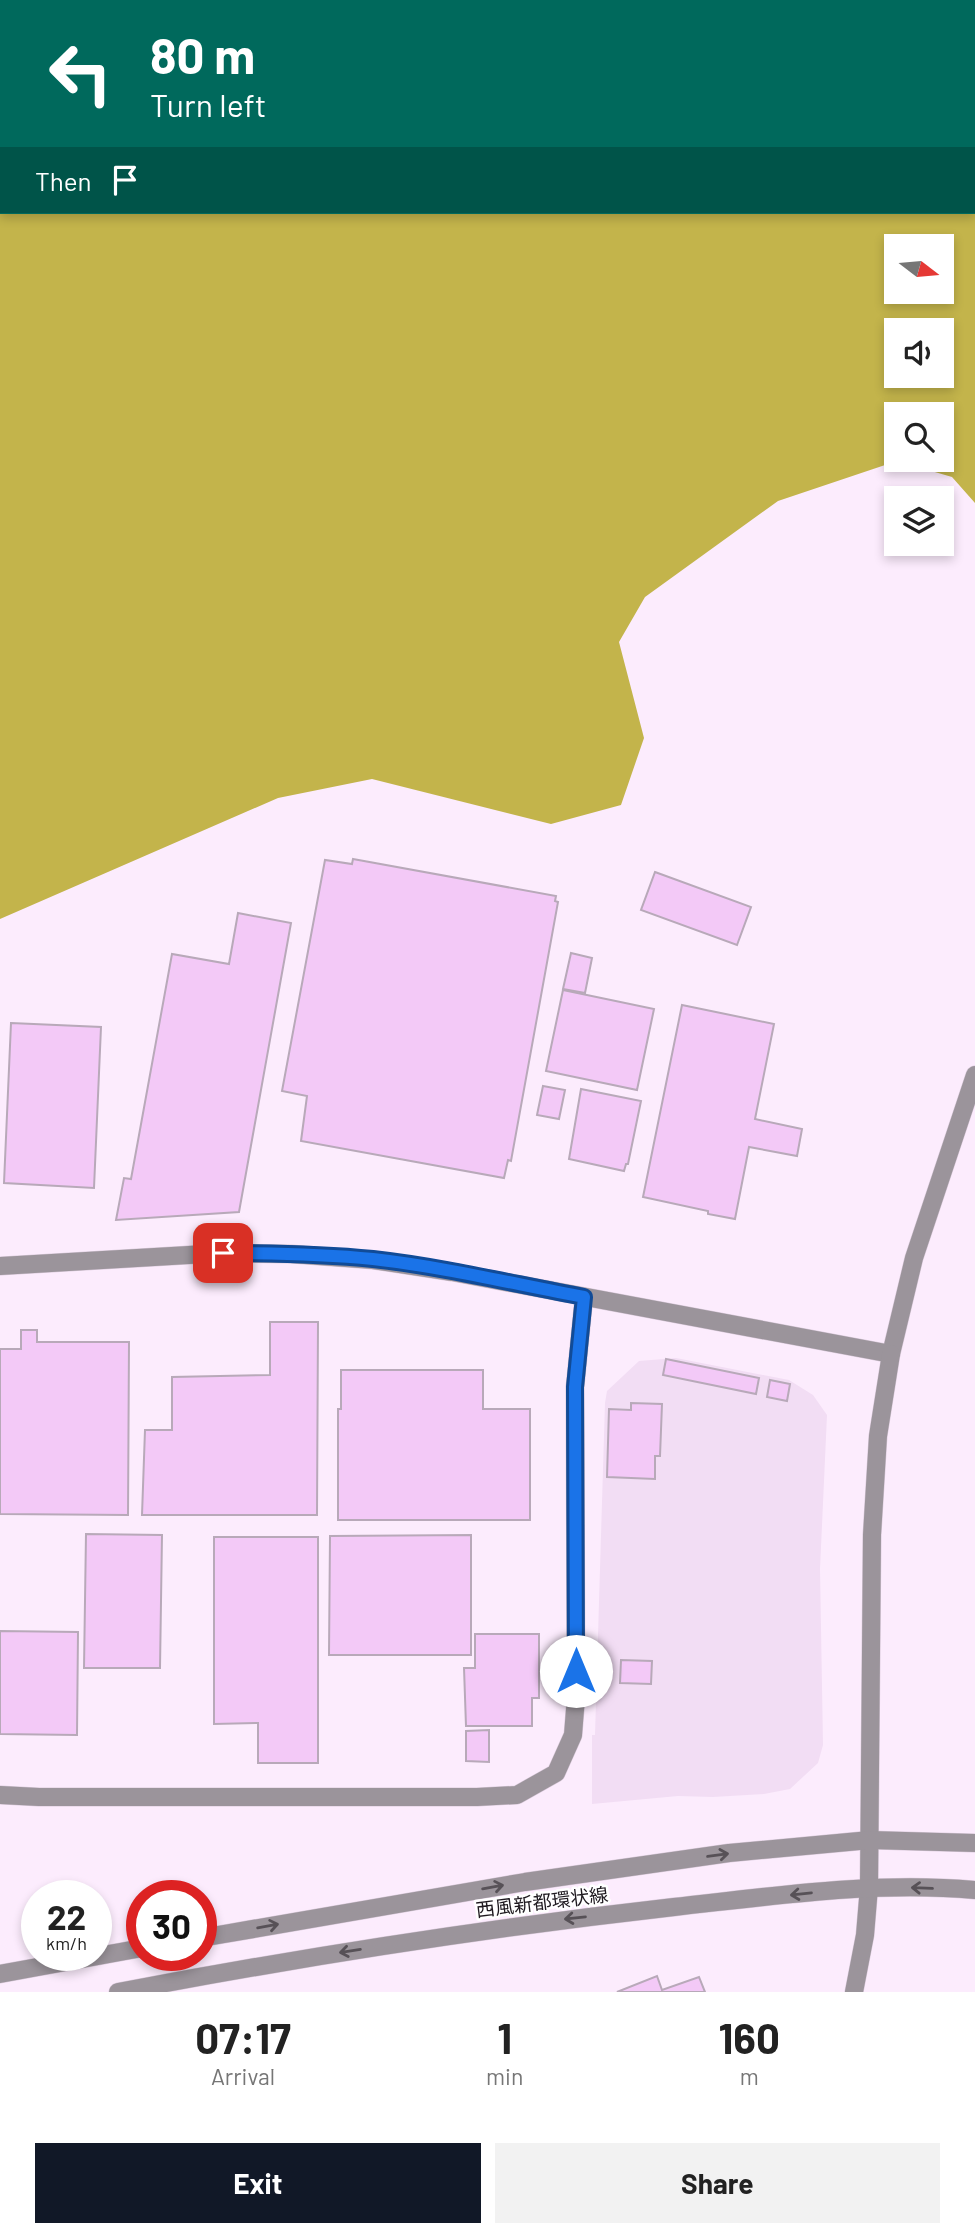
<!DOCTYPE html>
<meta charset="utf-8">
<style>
:root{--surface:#fff;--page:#f2f2f2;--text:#222;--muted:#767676;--accent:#111827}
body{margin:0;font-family:Barlow,"Noto Sans JP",sans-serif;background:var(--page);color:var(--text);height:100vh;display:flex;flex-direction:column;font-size:26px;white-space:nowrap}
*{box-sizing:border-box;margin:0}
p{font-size:23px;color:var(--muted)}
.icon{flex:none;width:38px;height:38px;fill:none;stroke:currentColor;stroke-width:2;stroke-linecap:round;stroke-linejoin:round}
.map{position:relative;height:1992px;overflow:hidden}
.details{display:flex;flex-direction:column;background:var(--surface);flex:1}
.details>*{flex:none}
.top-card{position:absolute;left:0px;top:0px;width:976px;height:214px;box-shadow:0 4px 10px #0003;background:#00695c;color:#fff;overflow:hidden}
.needle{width:46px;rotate:106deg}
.tools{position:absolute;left:884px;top:234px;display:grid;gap:14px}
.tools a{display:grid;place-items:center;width:70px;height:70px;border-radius:0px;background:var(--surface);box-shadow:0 4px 10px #0003;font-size:35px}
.speed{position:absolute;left:21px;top:1880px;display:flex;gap:14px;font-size:35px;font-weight:700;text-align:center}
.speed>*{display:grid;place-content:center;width:91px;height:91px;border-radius:50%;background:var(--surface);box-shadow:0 4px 10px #0003;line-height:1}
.speed small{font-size:18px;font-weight:400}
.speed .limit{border:10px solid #d22;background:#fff;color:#111}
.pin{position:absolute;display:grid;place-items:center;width:60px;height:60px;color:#fff;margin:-30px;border-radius:14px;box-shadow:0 4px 10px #0006}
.me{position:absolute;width:77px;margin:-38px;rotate:0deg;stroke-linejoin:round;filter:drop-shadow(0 0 5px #0008)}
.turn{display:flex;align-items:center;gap:24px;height:147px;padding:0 35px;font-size:32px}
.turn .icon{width:91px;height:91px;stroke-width:2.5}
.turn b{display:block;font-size:49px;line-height:60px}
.then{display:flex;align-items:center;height:66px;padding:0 35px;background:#0003;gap:14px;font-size:26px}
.eta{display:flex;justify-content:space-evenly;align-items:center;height:119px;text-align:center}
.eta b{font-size:42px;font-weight:700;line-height:49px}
.cta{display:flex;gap:14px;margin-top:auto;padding:14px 35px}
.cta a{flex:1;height:80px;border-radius:0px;background:var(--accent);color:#fff;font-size:28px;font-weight:700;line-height:80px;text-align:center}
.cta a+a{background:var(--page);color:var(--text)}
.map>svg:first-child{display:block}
.built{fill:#f2ddf4}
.forest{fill:#c3b44b;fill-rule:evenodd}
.building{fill:#f3c9f7;stroke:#b8a9b9;stroke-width:2}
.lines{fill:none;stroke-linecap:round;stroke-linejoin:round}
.minor-casing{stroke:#d9cada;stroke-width:19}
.tertiary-casing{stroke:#d9cada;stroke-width:19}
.minor{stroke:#9b949b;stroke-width:18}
.tertiary{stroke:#9b949b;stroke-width:18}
.oneway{stroke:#575157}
.route-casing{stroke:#114b97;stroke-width:18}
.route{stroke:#1a73e8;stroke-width:12}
.labels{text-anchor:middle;stroke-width:5;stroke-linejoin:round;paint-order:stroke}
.street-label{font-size:19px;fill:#1f1a20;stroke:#fff}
</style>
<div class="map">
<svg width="975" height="1992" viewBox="0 0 975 1992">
<rect width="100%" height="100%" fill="#fcecfd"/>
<!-- built -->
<path class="built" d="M676,1358L789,1380L813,1395L827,1415L820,1569L823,1745L818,1763L790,1789L764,1794L713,1797L678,1796L592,1804V1735H595L605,1403L607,1391L639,1361Z"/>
<!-- forest -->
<path class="forest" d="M0,0H975V503L952,477L897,461L778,501L645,597L619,642L644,738L621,805L551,824L372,779L278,798L0,919ZM2,2H975V212H2ZM896,247H942V292H896ZM896,331H942V376H896ZM896,415H942V460H896Z"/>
<!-- building -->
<g class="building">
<path d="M353,859L556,896L555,901L558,902L511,1161L508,1160L504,1178L301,1141L307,1096L282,1091L325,860L352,864Z"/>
<path d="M655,872L751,907L737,945L641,910Z"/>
<path d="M238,913L291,923L239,1212L116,1220L124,1178L131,1179L172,954L229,964Z"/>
<path d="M571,953L592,958L585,993L563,989Z"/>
<path d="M563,990L654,1009L637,1090L546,1071Z"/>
<path d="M682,1005L774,1024L755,1119L802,1129L797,1156L749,1147L735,1219L708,1214V1211L643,1197Z"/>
<path d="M11,1023L101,1027L94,1188L4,1183Z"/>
<path d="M543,1086L565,1090L559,1119L537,1115Z"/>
<path d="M581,1089L641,1101L628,1164H626L624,1171L569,1159Z"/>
<path d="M270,1322H318L317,1515H142L145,1430H172V1377L270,1375Z"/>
<path d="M21,1330H37V1342H129L128,1515L0,1514V1349H21Z"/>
<path d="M666,1359L759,1378L756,1394L663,1375Z"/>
<path d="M341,1370H483V1409H530V1520H338V1409H341Z"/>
<path d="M770,1380L790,1384L787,1401L767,1397Z"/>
<path d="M631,1403L662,1404L660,1456H655V1479L607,1477L609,1409L631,1410Z"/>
<path d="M86,1534L162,1535L160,1668H84Z"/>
<path d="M471,1535V1655H329L330,1536Z"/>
<path d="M214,1537H318V1763H258V1723L214,1724Z"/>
<path d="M0,1631L78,1632L77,1735L0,1734Z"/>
<path d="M475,1634H539V1698H532V1726H466L464,1668H475Z"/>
<path d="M621,1660L652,1661L651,1684L620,1683Z"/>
<path d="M489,1730V1762L466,1761V1731Z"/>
<path d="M657,1976L662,1990L699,1977L705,1992H617Z"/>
</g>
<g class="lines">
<!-- minor casing -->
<g class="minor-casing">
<g id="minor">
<path d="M0,1266L223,1253L291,1254L373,1260L452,1272L891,1354L914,1258L975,1075"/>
<path d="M0,1795L39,1797H477L517,1795L556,1773L573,1735L576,1697L575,1387L584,1297"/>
<path d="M854,1992L865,1935L869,1887"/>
</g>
</g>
<!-- tertiary casing -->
<g class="tertiary-casing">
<g id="tertiary">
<path d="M869,1887L872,1535L878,1436L891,1354"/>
<path d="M201,1938L525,1882L729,1853L870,1840L975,1843"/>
<path d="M0,1974L142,1948"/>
<path d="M118,1992C302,1957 487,1928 674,1907C774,1896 874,1881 975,1890"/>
</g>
</g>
<!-- minor -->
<use href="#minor" class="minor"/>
<!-- tertiary -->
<use href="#tertiary" class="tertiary"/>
</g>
<!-- one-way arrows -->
<defs><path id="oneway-shaft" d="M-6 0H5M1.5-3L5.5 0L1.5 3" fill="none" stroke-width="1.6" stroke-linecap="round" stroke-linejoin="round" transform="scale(1.75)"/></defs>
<g class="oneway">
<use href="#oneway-shaft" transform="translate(718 1855) rotate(-8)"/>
<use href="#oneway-shaft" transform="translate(493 1887) rotate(-10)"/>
<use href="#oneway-shaft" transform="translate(922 1888) rotate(-178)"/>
<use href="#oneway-shaft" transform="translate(801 1894) rotate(174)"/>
<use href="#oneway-shaft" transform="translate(575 1918) rotate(174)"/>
<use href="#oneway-shaft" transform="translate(268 1926) rotate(-10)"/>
<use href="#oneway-shaft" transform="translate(350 1951) rotate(171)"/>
</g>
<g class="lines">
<!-- route casing -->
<g class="route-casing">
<path id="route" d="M223,1253C273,1253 323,1254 373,1259C444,1267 514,1284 584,1297L575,1387L576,1671"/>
</g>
<!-- route -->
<use href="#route" class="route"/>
</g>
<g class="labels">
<!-- street labels -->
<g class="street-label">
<text transform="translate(542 1902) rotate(-7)" y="7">西風新都環状線</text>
</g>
</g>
</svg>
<div class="tools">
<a><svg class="needle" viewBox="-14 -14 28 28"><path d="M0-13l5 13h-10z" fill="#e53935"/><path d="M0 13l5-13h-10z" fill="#767676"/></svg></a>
<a><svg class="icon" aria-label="sound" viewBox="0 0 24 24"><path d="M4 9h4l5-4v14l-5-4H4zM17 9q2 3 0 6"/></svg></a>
<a><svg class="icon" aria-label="search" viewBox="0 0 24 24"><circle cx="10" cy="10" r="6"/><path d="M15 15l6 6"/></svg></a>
<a><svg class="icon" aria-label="layers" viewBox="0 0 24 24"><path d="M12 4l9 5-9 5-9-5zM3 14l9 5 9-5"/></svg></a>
</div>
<div class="speed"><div>22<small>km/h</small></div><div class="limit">30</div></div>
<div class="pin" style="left:223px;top:1253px;background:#d93025"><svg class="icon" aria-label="arrive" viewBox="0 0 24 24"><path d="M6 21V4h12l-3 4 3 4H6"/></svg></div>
<svg class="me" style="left:576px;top:1671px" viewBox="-20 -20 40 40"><circle r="19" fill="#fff"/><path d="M0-13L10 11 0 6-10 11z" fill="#1a73e8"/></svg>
<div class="top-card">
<div class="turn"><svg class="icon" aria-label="left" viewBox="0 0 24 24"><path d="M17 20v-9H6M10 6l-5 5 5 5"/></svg><div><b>80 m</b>Turn left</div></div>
<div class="then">Then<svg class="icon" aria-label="arrive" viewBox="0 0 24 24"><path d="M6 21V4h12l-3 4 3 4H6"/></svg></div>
</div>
</div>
<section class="details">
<div class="eta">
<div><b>07:17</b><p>Arrival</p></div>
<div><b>1</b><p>min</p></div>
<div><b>160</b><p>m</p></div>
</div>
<div class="cta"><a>Exit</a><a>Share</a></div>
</section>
